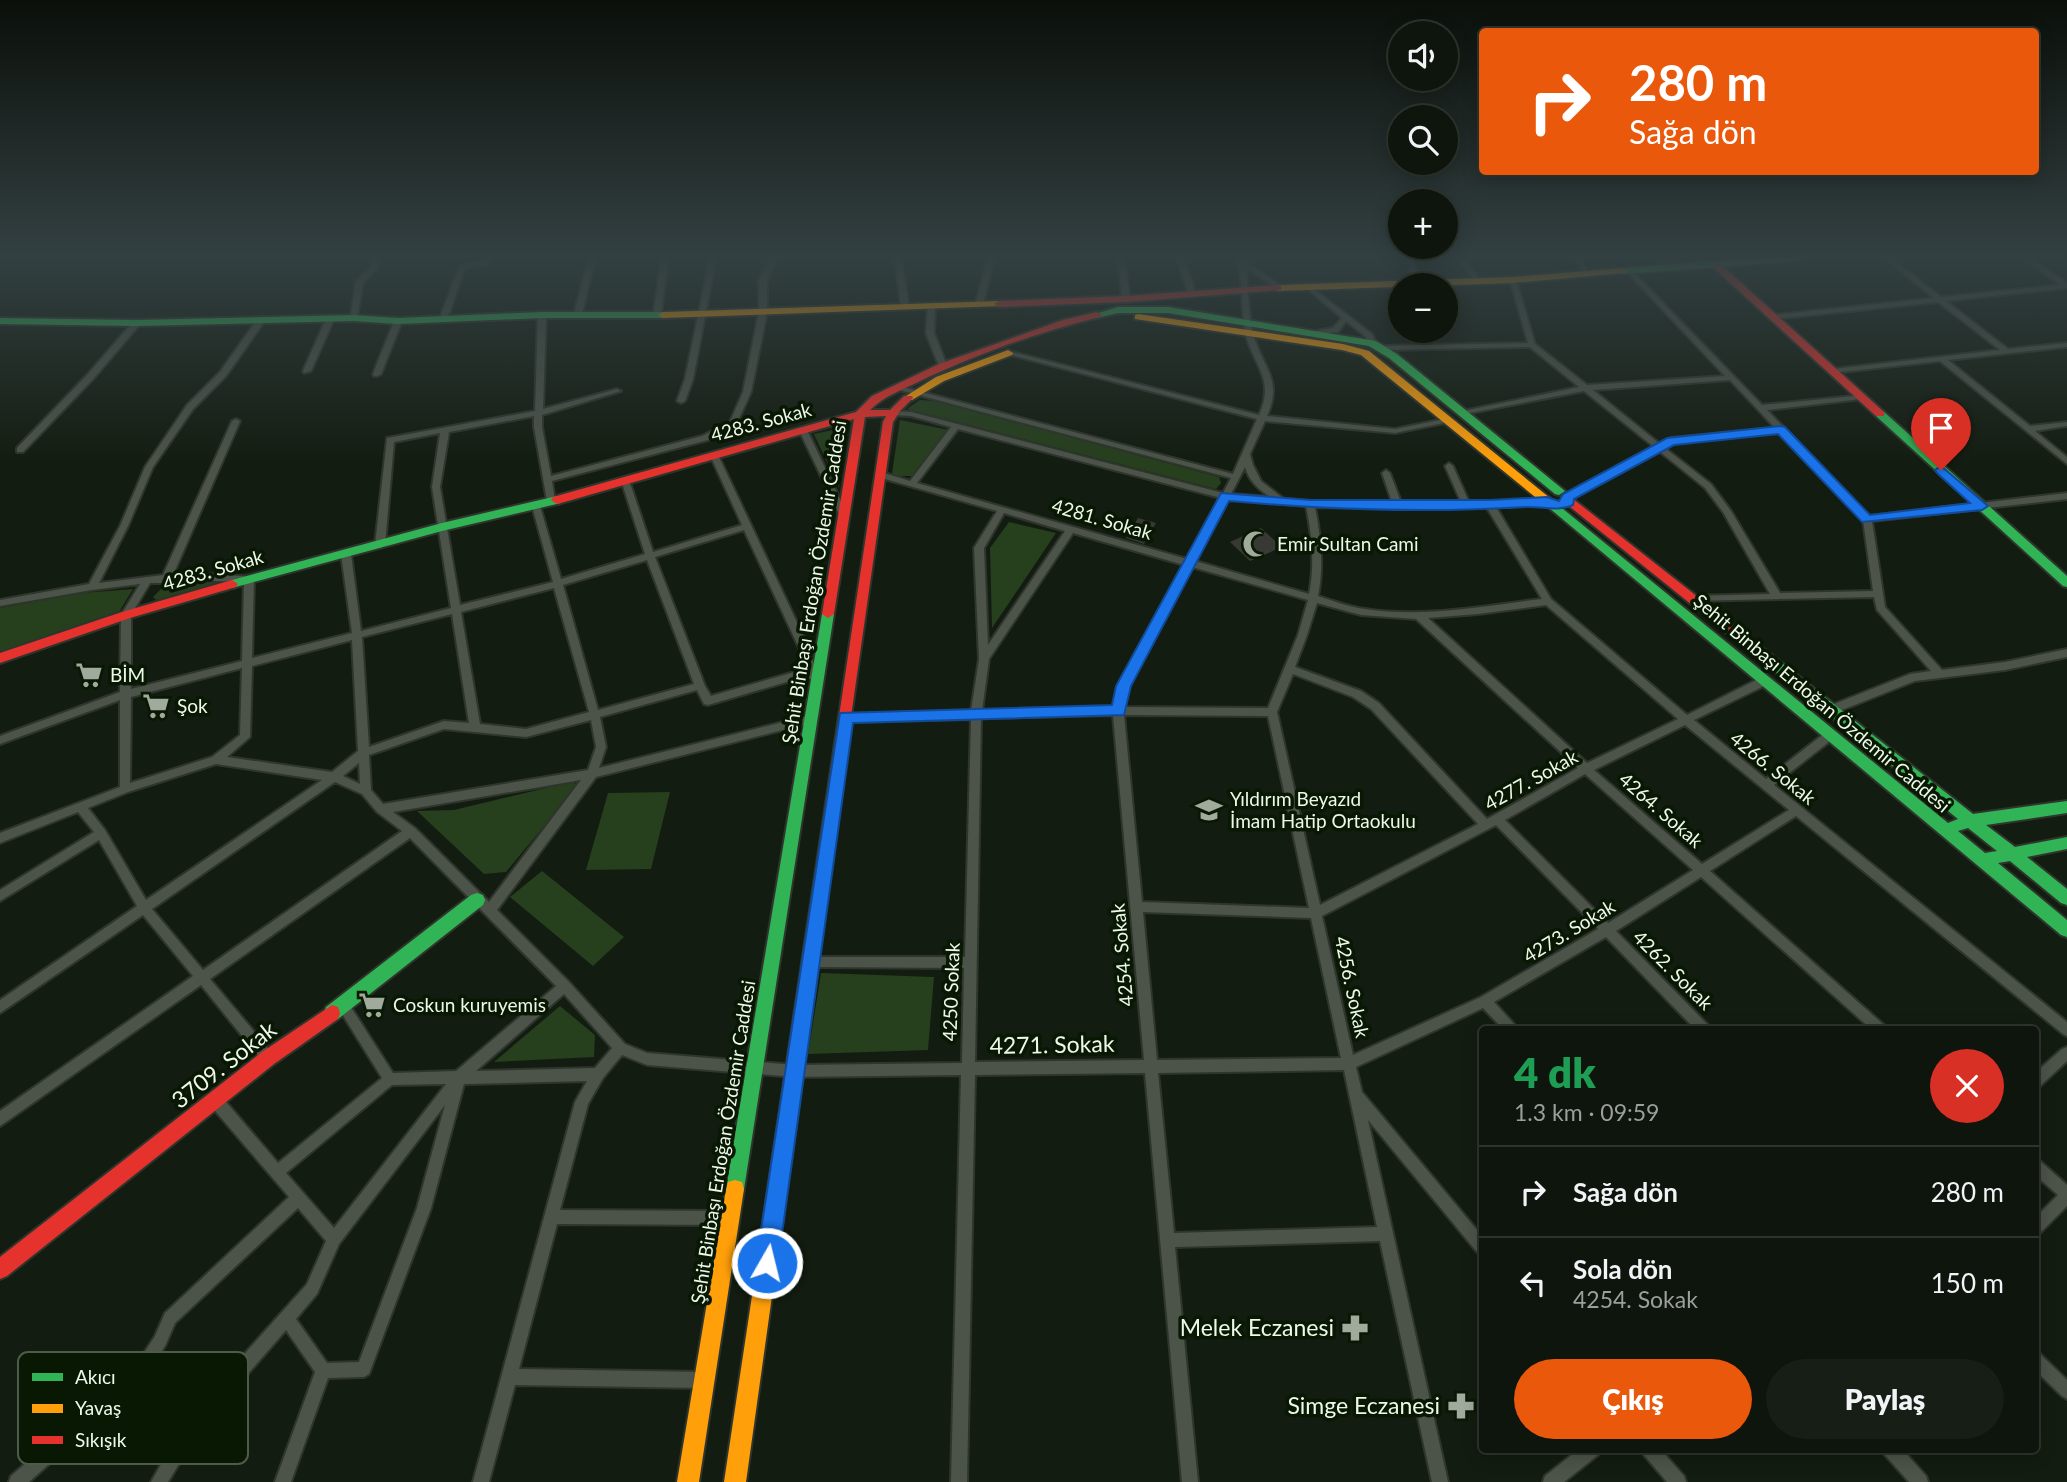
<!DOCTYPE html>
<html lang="tr">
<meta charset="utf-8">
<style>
:root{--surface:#0e150c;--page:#171e15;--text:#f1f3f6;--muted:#9b9f9d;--line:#2e342d;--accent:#ea580c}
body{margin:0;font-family:Lato,sans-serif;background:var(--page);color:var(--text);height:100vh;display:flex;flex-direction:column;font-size:26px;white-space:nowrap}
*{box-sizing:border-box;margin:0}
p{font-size:23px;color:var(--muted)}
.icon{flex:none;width:38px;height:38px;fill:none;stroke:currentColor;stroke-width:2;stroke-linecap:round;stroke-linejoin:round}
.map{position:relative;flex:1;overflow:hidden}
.details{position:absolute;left:1479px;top:1026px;width:560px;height:427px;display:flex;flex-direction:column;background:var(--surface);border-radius:7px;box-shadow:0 4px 18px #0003,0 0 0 2px var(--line)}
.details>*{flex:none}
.top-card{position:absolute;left:1479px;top:28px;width:560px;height:147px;border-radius:7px;box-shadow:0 4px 18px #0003,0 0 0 2px var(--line);background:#ea580c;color:#fff;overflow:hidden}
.buttons{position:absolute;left:1388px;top:21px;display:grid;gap:14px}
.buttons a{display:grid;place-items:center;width:70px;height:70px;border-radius:50%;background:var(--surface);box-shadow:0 4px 18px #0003,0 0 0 2px var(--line);font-size:35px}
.pin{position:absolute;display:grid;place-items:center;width:60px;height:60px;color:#fff;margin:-72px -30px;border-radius:50% 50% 50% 0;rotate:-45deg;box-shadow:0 0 7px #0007}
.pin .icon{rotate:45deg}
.me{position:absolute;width:77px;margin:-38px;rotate:8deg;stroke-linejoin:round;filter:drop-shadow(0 0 5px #0008)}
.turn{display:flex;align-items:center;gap:24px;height:147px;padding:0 35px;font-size:32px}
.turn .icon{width:91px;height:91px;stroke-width:2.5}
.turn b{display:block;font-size:49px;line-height:60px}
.round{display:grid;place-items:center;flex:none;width:74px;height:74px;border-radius:37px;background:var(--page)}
.head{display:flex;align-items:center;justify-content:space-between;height:119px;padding:0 35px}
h1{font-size:42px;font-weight:800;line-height:52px;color:#1e9e55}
.action{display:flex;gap:14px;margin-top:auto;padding:14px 35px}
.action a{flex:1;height:80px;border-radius:42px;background:var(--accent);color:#fff;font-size:28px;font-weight:800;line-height:80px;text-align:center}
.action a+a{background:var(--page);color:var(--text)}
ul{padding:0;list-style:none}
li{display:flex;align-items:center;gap:21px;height:91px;padding:0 35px;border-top:2px solid var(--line)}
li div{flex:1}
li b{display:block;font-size:26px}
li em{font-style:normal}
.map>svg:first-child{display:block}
.green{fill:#263f1d}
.building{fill:#383835}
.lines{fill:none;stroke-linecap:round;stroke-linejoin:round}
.street-casing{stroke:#2f352d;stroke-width:4}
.fast-casing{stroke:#2f352d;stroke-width:4}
.slow-casing{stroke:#2f352d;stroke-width:4}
.jam-casing{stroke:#2f352d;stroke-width:4}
.street{fill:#4c5349;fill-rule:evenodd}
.fast{fill:#30b455;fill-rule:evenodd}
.slow{fill:#ff9f0a;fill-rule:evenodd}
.jam{fill:#e5322d;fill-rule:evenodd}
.route{fill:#1a73e8;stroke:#114b97;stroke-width:2}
.labels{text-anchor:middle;stroke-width:7;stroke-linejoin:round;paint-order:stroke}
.street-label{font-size:19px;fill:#edf8e9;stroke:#081803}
.poi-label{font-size:19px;fill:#edf8e9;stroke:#081803;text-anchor:start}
.near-street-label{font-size:23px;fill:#edf8e9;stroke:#081803}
.near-poi-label{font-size:23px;fill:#edf8e9;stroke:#081803;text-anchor:end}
.key{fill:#081803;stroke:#4d5b48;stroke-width:2}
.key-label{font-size:19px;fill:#edf8e9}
</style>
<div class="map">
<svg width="2067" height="1482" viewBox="0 0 2067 1482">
<rect width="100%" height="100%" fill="#131c10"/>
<!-- green -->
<g class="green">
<path d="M920,400L934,401L1219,477L1221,483L1216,489L907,409Z"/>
<path d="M900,420L948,430L912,476H894L892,473Z"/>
<path d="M848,427L839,488L814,434Z"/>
<path d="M1009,522L1056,533L992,628L990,548Z"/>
<path d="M218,579L230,580L156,600L153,597L166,584Z"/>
<path d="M133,589L119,612L0,653V608L82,593Z"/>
<path d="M571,782L577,784L575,789L506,872L484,874L417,811L454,810Z"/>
<path d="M670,792L651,869L586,870L608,793Z"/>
<path d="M542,871L624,937L593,966L510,897Z"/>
<path d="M821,973L934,977L928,1050L808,1054Z"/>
<path d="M560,1006L595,1035L594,1057L494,1062Z"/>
</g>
<!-- building -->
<g class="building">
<path d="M1138,518L1156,523L1144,544L1126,538Z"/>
<path d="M1261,528L1282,547L1250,561L1230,542Z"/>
</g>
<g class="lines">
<!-- street casing -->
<g class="street-casing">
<g id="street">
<path d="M370,258H376L378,267L363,283L357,318L350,320L356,282L371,267Z"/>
<path d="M485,258H492L485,265L469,267L464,270L447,320L440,322L439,320L459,268L467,263L481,262Z"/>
<path d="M589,258H595L582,314L578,316L574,314Z"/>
<path d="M662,258H668L661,315L657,317L653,315Z"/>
<path d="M710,258H716L693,379L685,401L681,403L677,401L685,379Z"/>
<path d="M771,258H777L767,281V312L751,392L736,425L708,440L552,481L555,501L551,504L547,501L534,427V416L449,432L440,487L460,605L553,582L532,506L533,504L536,503L540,506L561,579L645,554L621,480L622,478L625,477L629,480L653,552L742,525L710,455L714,452L718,455L810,650L817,676L816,679H808L807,676L708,705L704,704L697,690L600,717L606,747L599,768L811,715L816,719L811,723L596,777L497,910L569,982L625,1044L647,1053L795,1065L962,1063L964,968L810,967L806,966L804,962L806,958L810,957H965L971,719L846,722L841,718L846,714L971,711L979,659L974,548L997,511L878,477V473L881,472L910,481L951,427L911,416L892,415L888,413L892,411L911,412L1223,493L1231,478L892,388L893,386H899L1233,474L1257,419L1004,353L1008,351L1259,415C1276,377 1252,365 1245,331C1241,308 1243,282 1238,260L1241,258L1282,287L1276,288L1246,267C1248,287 1248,314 1253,333C1261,367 1284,378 1267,416L1395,429L1449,418L1453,420L1449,422L1395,433L1265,421L1250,454L1253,465L1261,481L1284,499L1310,501L1392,502L1382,473L1386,470L1390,473L1401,502H1461L1445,466L1449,463L1453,466L1469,502L1550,499V503L1547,504L1496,507L1551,599L1687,715L1760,678H1768L1769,681L1768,684L1694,720L1766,779L1826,732H1834L1835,735L1834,738L1774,785L2067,1022V1036L2063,1034L1796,816L1710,871L1884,1025L1886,1029H1871L1701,877L1616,931L1708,1025L1710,1029H1695L1606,937L1494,1002L1515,1025L1517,1029H1503L1483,1008L1356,1067L1362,1092L1482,1236V1254L1477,1252L1368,1120L1448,1482H1432L1380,1241L1175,1247L1198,1482H1182L1145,1073L975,1075L967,1482H951L961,1075L795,1077L647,1065L622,1055L603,1078L588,1104L560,1210L731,1211L736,1213L738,1218L736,1223L731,1225L557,1224L519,1369L704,1372L709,1375L712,1380L709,1385L704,1388L515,1385L489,1482H473L575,1102L587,1081L464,1084L431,1208L369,1374L364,1377L328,1378L291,1482H275L315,1372L286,1330L200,1429L168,1482H151L188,1417L307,1284L326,1241L298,1208L175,1323L165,1346L143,1380L29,1482H9L11,1476L133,1370L155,1336L165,1313L289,1197L211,1106L209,1101L211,1096L216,1095L221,1096L278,1163L382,1078L339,1009L337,1005L339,1001L343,999L347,1001L393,1073L456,1071L556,986L410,838L210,979L273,1054L274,1058L273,1062L268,1064L263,1062L201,985L0,1126V1111L193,976L143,915L0,1013V1000L137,906L99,840L0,901V890L94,832L78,812L0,843V833L120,787V700L0,744V736L120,692L121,615L140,584L92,590L0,606V600L89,584L120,526L145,467L187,405L220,372L259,317H262L266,319L226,376L193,409L153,467L128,526L99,583L163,575L232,421L236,419L240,421L173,575L218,574L252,577L254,579L252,658L352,633L341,554L346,551L351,554L361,631L451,608L432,487L440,433L394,442L385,545L380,548L375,545L387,438L535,411L538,315L542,313L546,315L543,409L617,389L621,391L542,415V427L551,476L702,436L730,422L743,392L759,312V281ZM958,429L1221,498L1187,559L917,483ZM1245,467C1249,481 1258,489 1270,497L1231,494ZM1228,499L1306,506C1312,536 1315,564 1309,594L1195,561ZM1315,507L1487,508L1542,599C1483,606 1424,618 1365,609C1349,607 1333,601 1318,596C1324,566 1321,537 1315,507ZM1004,513L1065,531L988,645L984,548ZM744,530L800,650L805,669L711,696L705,686L655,557ZM1073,533L1184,565L1118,686L1114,707L982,711L989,659ZM647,560L694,684L598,710L563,585ZM1192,567L1308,600L1298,635L1268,708L1124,707L1128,686ZM187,580L244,582L242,661L131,689V615L150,583H166ZM554,588L589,712L526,729L480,724L461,612ZM1317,603L1361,615L1416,619L1578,768L1487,819L1379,703L1361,691L1295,667L1307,635ZM1546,605L1678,719L1587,763L1428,618L1478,614ZM452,614L469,723L444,721L369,747L362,637ZM352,640L358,751L332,772L227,757L250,737L252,666ZM242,668L240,735L212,757L130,783L131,697ZM1293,674L1353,697L1371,709L1478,824L1320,905L1277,712ZM1113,715L1144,1060L975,1062L981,718ZM1124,715L1268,716L1309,908L1142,902ZM591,720L596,747L588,770L383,804L371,790L369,755L444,729L526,737ZM1685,725L1789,810L1702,864L1594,770ZM359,763L360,784L343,776ZM216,764L322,780L146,900L105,830L88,808L128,792ZM1585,774L1693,870L1608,923L1505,820ZM581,780L489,902L415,828L393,812ZM335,782L362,794L377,812L402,831L203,970L152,909ZM1496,825L1598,929L1481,997L1353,1055L1322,916ZM1143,912L1311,918L1341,1058L1157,1060ZM564,994L612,1048L595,1068L476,1071ZM1344,1070L1377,1227L1174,1233L1158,1073ZM446,1084L334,1228L286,1173L392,1085ZM445,1105L417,1208L359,1362L327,1363L296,1319L317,1294L339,1244Z"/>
<path d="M895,258H901L909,307L905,309L901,307Z"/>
<path d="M988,258H994L983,305L979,307L975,305Z"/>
<path d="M1118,258H1124L1130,299L1126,301L1122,299Z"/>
<path d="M1177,258H1183L1196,293L1195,295L1188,293Z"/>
<path d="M1406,258H1412L1422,285H1415Z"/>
<path d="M1456,258H1463L1480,280V282H1476Z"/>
<path d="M1575,258H1581L1589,275L1588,276H1584Z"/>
<path d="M1884,258H1891L1941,297L2060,285L2023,258H2030L2067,283V288L1946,301L2008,349L2067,343V347L1948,360L2030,426L2067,422V426L2035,431L2067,457V464L1940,361L1833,373L1829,371L1833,369L2000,350L1938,302L1773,319L1769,317L1773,315L1934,298Z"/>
<path d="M1630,270L1632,271L1762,405L1864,395L1865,397L1861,399L1767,410L1869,516L2067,493V499L1872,521L1885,607L1942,670L2005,662L2067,649V657L2005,670L1915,681L1837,712H1829L1828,709L1829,706L1910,674L1931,671L1877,610L1874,597L1689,601L1687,599L1692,596L1770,594L1723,512L1705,488L1659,451L1571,499H1565V495L1654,447L1584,391L1460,415V411H1463L1579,387L1530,347L1382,350L1378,348L1382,346L1418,345V331H1426V345L1528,343L1510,280L1513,278L1516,280L1535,344L1587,385L1725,376L1628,273L1627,272ZM1730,380L1775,428L1671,438L1660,444L1593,390ZM1779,433L1863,520L1873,591L1780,593L1731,511L1711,484L1665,448L1673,443Z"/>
<path d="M1307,284L1372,334L1376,343L1375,345H1369L1366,337L1346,321L1338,332L1315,335V331L1333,328L1342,318L1305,287L1303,286Z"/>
<path d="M928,305L935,307L934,333L947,366L946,368L939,366L926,333Z"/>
<path d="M327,317L334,319L311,371L304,373L303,371Z"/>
<path d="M395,319L402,321L381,374L377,376H374L373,374Z"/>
<path d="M134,321L141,323L94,378L23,452H17V448L88,374Z"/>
<path d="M800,428H806L807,430L848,516L847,518L844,519L840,516L799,430Z"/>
<path d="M2067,1047V1061L2040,1086L2035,1088V1073L2062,1049Z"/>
<path d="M2035,1159L2040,1161L2067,1185V1206L2040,1233L2035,1235V1218L2058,1195L2035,1175Z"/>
<path d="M2035,1352L2040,1354L2067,1380V1399L2062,1396L2035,1370Z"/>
<path d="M1579,1449H1600L1598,1455L1564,1482H1543L1545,1476Z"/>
<path d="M1642,1449H1660L1684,1476L1686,1482H1667L1644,1455Z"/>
<path d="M1883,1449H1902L1926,1476L1928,1482H1909L1885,1455Z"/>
</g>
</g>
<!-- fast casing -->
<g class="fast-casing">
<g id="fast">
<path d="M1761,258H1801L1796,261L1623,274L1618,271L1623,268Z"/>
<path d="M1118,307H1168L1376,341L1397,354L1565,491L1559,495L1555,494L1389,358L1369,346L1168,313H1118L1097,318L1092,315Z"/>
<path d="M542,312H663L668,315L663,318H542L398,324L353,321L137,326L0,324V318L137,320L353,315L398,318Z"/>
<path d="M1880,411L1884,412L2067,576V587L2063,586L1876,416V412Z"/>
<path d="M557,496L561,497V503L442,531L232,588L226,584L232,580L442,523Z"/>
<path d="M1552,500L1948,823L1958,819L1768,666L1766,663L1768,660H1778L1973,814L2067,801V813L1986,825L2015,847L2067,837V849L2027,857L2067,889V905L2061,903L2010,861L1998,863L2067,920V937L2061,935L1548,507V501ZM1968,828L1997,851L1985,853L1958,831Z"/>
<path d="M828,610L834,614L744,1189L742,1196L735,1198L728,1196L726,1189L822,614Z"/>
<path d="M835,784L840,786L842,790L799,1103L796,1109L790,1112L784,1109L781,1103L828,790L830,786Z"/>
<path d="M477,893L483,895L485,900L483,905L338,1019L332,1021L326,1019L324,1013L326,1007L471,895Z"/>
</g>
</g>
<!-- slow casing -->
<g class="slow-casing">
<g id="slow">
<path d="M1623,268L1628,271L1626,273L1513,283L1278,291L1273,288L1278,285L1513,277Z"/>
<path d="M999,301L1002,302V306L663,318L658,315L663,312Z"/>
<path d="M1138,314L1343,344L1369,351L1550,498L1544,502L1540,501L1361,355L1342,350L1135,319V315Z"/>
<path d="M1008,350L1013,353L1012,355L944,381L912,400H904L903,398L936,377Z"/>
<path d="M790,1094L796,1097L799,1103L746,1482H724L781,1103L784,1097Z"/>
<path d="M735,1180L742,1182L744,1189L699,1482H677L726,1189L728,1182Z"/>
</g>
</g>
<!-- jam casing -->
<g class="jam-casing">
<g id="jam">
<path d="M1713,263H1719L1884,412V416H1876L1713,267Z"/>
<path d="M1278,285L1281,286V290L1126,302L999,307L994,304L999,301L1126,296Z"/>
<path d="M1097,312L1102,315L1100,317C1038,332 974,355 916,383C899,391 883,397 870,410H890L904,396H912L913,398L900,411L893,422L840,794H830L828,790L883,422L886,416L865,417L834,614L828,618L822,614L854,419L561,503L557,504L551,500L553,497L856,412L872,396L939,364L1063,320Z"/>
<path d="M1568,495L1778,660L1780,663L1778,666H1768L1564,502L1562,499Z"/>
<path d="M232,580L238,584L236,587L130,618L0,663V653L122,612Z"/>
<path d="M332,1005L338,1007L340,1013L338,1019L274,1064L7,1276L0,1279V1257L262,1052Z"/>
</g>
</g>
<!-- street -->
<use href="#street" class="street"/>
<!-- fast -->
<use href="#fast" class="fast"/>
<!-- slow -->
<use href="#slow" class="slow"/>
<!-- jam -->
<use href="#jam" class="jam"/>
</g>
<!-- sky -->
<linearGradient id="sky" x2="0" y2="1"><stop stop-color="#0a0f09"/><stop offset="0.55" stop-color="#334042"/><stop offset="1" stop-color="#334042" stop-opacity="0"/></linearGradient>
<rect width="2067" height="465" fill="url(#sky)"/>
<!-- route -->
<path class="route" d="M1781,426L1785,427L1870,515L1970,503L1937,473L1935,470L1941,466L1988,506L1982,510L1862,522L1778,434L1674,445L1574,499L1573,505C1558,512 1542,506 1526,507C1427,513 1328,510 1229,501L1131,686L1124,715L853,723L778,1263L774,1271L767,1274L759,1271L756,1263L840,713L1112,705L1116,686L1221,493L1310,500H1490L1547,497L1559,501L1563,494L1667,438Z"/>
<!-- icons -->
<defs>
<g id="mosque-bare" transform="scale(2.1)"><path d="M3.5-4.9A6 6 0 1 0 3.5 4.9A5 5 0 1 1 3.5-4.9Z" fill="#a1ab9d" stroke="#081803" stroke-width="2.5" paint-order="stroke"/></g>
<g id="supermarket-bare" transform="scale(2.1)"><path d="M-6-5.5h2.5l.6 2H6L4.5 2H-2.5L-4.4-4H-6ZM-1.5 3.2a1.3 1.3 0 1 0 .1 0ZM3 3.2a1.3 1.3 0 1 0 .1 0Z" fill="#a1ab9d" stroke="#081803" stroke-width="2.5" paint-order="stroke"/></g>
<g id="school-bare" transform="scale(2.1)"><path d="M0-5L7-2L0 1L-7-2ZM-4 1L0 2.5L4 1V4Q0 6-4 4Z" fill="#a1ab9d" stroke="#081803" stroke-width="2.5" paint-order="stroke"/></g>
<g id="pharmacy-bare" transform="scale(2.1)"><path d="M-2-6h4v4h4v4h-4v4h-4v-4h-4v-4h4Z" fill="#a1ab9d" stroke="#081803" stroke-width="2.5" paint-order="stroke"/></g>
</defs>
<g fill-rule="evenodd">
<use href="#mosque-bare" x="1256" y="544"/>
<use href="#supermarket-bare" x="89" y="675"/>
<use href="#supermarket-bare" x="156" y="706"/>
<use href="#school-bare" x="1209" y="810"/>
<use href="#supermarket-bare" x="372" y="1005"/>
<use href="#pharmacy-bare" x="1355" y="1328"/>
<use href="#pharmacy-bare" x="1461" y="1406"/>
</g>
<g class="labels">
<!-- street labels -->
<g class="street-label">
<text transform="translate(761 422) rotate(-15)" y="7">4283. Sokak</text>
<text transform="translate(1102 519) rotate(16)" y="7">4281. Sokak</text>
<text transform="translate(213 570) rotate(-16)" y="7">4283. Sokak</text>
<text transform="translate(814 582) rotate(-81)" y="7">Şehit Binbaşı Erdoğan Özdemir Caddesi</text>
<text transform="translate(1822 703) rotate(40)" y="7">Şehit Binbaşı Erdoğan Özdemir Caddesi</text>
<text transform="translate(1773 768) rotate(39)" y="7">4266. Sokak</text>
<text transform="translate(1531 780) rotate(-29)" y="7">4277. Sokak</text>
<text transform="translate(1661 810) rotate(41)" y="7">4264. Sokak</text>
<text transform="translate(1569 931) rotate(-31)" y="7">4273. Sokak</text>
<text transform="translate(1122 955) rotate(-95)" y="7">4254. Sokak</text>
<text transform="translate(1673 970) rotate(45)" y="7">4262. Sokak</text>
<text transform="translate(1352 987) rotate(78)" y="7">4256. Sokak</text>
<text transform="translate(951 992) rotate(-88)" y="7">4250 Sokak</text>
<text transform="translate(723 1142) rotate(-81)" y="7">Şehit Binbaşı Erdoğan Özdemir Caddesi</text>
</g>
<!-- poi labels -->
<g class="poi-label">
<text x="1277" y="551">Emir Sultan Cami</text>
<text x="110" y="682">BİM</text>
<text x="177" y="713">Şok</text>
<text x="1230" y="806">Yıldırım Beyazıd<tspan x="1230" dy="22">İmam Hatip Ortaokulu</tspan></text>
<text x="393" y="1012">Coskun kuruyemis</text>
</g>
<!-- near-street labels -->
<g class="near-street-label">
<text transform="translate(1052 1045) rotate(-1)" y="8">4271. Sokak</text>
<text transform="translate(224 1065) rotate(-38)" y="8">3709. Sokak</text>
</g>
<!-- near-poi labels -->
<g class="near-poi-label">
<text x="1334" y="1336">Melek Eczanesi</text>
<text x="1440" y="1414">Simge Eczanesi</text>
</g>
</g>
<!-- legend -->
<rect x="18" y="1352" width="230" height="112" rx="10" class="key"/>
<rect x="32" y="1373" width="31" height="8" fill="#30b455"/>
<rect x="32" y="1404" width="31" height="9" fill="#ff9f0a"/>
<rect x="32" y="1436" width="31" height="8" fill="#e5322d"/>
<g class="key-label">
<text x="75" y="1384">Akıcı</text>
<text x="75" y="1415">Yavaş</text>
<text x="75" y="1447">Sıkışık</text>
</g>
</svg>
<div class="buttons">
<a><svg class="icon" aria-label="sound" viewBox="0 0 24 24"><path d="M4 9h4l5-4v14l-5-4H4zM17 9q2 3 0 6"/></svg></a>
<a><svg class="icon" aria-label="search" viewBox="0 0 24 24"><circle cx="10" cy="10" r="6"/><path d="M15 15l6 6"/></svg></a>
<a>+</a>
<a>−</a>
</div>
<div class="pin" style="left:1941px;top:470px;background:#d93025"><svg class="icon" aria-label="arrive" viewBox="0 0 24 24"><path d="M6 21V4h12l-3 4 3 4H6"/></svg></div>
<svg class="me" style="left:767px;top:1263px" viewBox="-20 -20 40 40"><circle r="17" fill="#1a73e8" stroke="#fff" stroke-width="3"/><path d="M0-11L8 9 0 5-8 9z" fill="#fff"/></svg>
<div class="top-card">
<div class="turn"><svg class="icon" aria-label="right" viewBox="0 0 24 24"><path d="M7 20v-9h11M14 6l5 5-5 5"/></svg><div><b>280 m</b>Sağa dön</div></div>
</div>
<section class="details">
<div class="head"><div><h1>4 dk</h1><p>1.3 km · 09:59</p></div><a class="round" style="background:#d93025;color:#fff"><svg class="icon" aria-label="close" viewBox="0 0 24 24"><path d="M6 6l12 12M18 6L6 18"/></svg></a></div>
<ul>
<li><svg class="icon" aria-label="right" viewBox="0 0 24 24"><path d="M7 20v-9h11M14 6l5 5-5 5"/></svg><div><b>Sağa dön</b></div><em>280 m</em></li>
<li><svg class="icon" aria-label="left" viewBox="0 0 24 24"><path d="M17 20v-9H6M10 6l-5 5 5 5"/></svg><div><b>Sola dön</b><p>4254. Sokak</p></div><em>150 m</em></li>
</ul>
<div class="action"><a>Çıkış</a><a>Paylaş</a></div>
</section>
</div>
